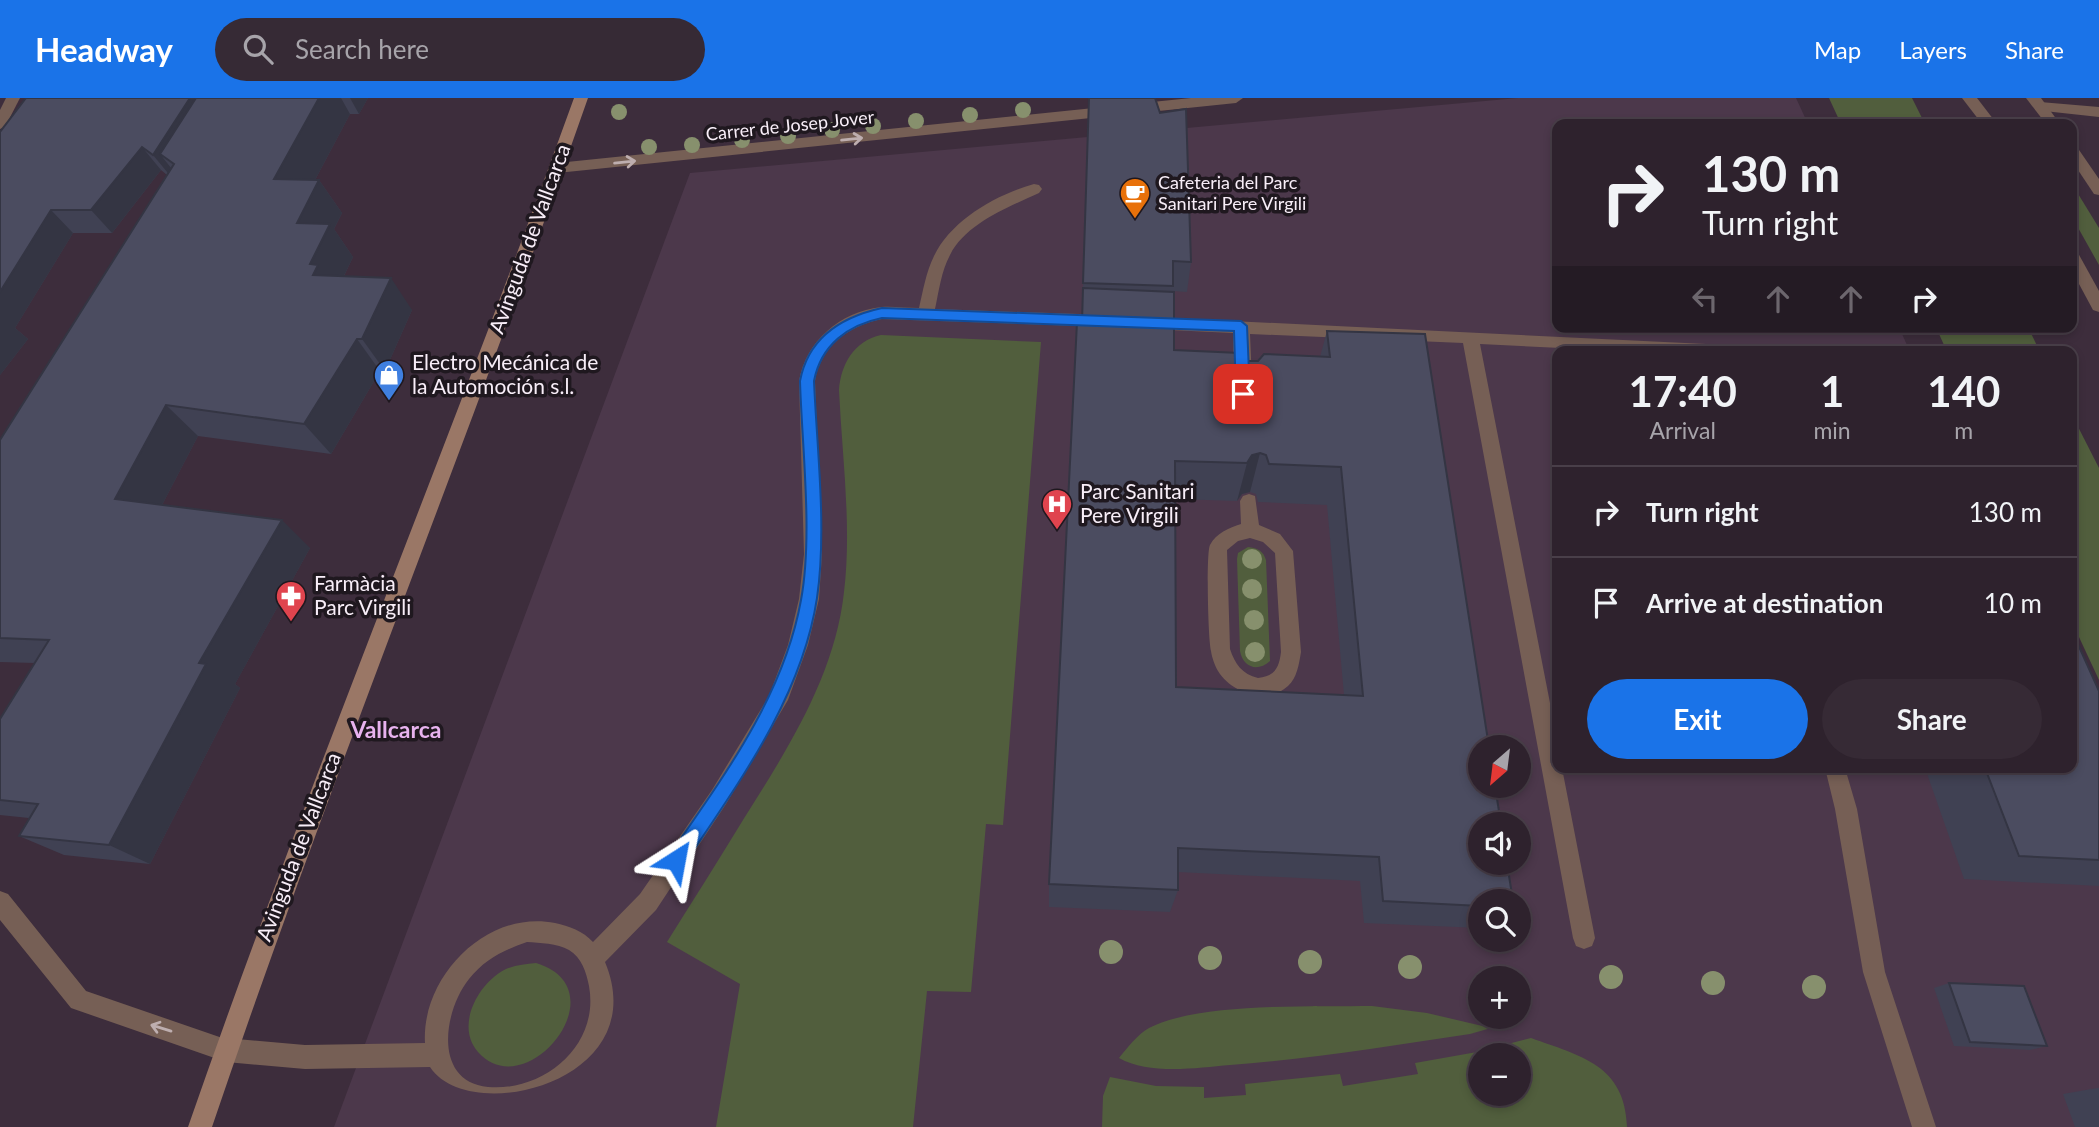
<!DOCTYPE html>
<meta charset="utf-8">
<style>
:root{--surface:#2e222d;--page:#362a35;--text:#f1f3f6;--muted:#a7a4aa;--line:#493f49;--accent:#1a73e8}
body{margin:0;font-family:Lato,sans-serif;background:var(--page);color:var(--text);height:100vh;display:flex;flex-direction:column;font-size:26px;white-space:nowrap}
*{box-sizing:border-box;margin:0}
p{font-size:23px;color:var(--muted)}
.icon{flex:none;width:38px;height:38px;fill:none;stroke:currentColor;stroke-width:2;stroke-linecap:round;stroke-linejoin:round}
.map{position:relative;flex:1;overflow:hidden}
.side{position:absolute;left:1552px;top:248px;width:525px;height:427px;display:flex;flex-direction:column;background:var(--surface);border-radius:14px;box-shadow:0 4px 10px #0003,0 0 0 2px var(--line)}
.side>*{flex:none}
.banner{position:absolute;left:1552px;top:21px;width:525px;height:214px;border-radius:14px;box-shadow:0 4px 10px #0003,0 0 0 2px var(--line);background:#2e222d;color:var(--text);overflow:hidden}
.needle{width:46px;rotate:208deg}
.tools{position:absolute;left:1468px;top:637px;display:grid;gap:14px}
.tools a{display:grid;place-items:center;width:63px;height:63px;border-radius:50%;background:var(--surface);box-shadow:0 4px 10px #0003,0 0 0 2px var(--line);font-size:35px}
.pin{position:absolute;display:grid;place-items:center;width:60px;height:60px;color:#fff;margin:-30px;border-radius:14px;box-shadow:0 4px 10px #0006}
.me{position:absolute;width:77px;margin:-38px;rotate:34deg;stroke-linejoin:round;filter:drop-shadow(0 0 5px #0008)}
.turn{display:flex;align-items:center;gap:24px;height:147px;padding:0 35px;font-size:32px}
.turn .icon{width:91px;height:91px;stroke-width:2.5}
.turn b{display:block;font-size:49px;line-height:60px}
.lanes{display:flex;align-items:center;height:66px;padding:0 35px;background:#0003;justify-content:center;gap:35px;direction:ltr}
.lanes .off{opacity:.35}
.eta{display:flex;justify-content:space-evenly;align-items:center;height:119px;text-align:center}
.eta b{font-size:42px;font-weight:700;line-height:49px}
.action{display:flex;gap:14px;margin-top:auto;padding:14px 35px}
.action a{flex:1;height:80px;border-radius:42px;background:var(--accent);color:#fff;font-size:28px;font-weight:700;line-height:80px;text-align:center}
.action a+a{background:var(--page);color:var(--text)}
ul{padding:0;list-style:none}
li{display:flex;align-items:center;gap:21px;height:91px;padding:0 35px;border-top:2px solid var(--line)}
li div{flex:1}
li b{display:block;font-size:26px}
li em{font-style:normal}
header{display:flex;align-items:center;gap:42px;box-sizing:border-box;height:98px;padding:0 35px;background:var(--accent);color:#fff}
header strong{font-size:33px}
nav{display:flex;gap:38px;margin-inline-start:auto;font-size:24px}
.search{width:490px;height:63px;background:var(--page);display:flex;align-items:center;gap:18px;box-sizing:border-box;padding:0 24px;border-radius:38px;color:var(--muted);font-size:26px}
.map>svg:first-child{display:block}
.built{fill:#4c384b;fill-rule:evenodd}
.green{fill:#515e3d;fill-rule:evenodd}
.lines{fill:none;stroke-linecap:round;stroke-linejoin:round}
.service{fill:#765f55;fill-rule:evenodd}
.minor{fill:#765f55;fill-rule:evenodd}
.tertiary{fill:#765f55;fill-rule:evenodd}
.secondary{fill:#9a7766;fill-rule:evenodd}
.tree{fill:#87906d}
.wall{fill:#404153;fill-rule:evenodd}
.shaded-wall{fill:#343543}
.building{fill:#4b4c60;stroke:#343543;stroke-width:2;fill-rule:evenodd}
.oneway{stroke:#beaeaf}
.route{fill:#1a73e8;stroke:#114b97;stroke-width:2}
.labels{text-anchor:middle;stroke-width:7;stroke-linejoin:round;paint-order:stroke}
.far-street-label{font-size:18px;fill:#f8eef8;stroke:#1f181f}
.far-poi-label{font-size:18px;fill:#f8eef8;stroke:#1f181f;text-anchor:start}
.street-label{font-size:21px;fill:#f8eef8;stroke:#1f181f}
.poi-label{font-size:21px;fill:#f8eef8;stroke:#1f181f;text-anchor:start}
.neighbourhood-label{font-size:23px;font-weight:bold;fill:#e7b2ee;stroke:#1f181f}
</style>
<header>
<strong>Headway</strong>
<div class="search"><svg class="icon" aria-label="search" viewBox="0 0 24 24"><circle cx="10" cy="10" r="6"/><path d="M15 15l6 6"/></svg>Search here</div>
<nav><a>Map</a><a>Layers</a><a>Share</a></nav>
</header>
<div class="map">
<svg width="2099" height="1029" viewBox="0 0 2099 1029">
<rect width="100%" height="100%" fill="#3d2d3c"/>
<!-- built -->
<path class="built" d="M1518,0H1796L1808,26H1558V229H1899L1910,254H1558V670H2072L2099,673V1029H334L690,75ZM1480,649H1519V688H1480ZM1480,726H1519V765H1480ZM1480,803H1519V842H1480ZM1480,880H1519V919H1480ZM1480,957H1519V996H1480Z"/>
<!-- green -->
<g class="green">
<path d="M1829,0H1912L1925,26H1841Z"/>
<path d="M2072,86L2099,130V167L2072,119Z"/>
<path d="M1936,229H2028L2040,254H1947Z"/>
<path d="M881,237L1041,244L1003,727L986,726L971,894L927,893L913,1029H716L740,886L667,844C692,804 718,763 743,722C787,652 835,578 844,494C852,428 842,358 839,292C841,266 854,243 881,237Z"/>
<path d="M2072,317L2099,370V582L2072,524Z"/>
<path d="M1248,449C1258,450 1263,453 1266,462L1270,563C1258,574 1243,570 1240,553L1237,461L1238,455Z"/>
<path d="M536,865C622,891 526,1009 478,954C455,928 478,886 504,872C515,867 525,866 536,865Z"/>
<path d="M1372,908L1427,915L1491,930L1470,936C1390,948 1311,961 1230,967C1196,970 1149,977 1119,960C1128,949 1137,937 1149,930C1199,904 1314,909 1372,908Z"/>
<path d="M1531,940C1581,958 1625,967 1627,1029H1102L1103,998L1110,979L1156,988L1204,989V1000L1246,997L1245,986L1340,976L1343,988L1418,976L1415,965L1477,954ZM1480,957H1519V996H1480Z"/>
</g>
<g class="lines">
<!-- service -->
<g class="service">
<path d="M1034,86L1039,87L1042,91L1039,95C1009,109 966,125 950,157C941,174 939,193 935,211L1108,217L1116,223L1108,229L882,221C848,228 821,248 815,283L822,456L819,501L808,547L788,602L726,706L656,812L605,864C655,984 469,1029 430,969L305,971L226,964L218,960L214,952L218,944L226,940L305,947L425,945C421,879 487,811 555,825C569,828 583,833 593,844L640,796L712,692L769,598L788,547L799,501L804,456L799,283C806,243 840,214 881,209C893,208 907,210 919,210C923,193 926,174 934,158C951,122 997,96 1034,86ZM527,844C540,845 557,845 569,852C582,860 586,874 589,888C600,948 543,994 488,989C432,983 444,912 469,881C485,861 504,852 527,844Z"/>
<path d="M1149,219L1706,246L1709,254H1645L1480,246L1558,646V670H1562L1595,840L1592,848L1584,851L1576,848L1573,840L1463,245L1250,236L1252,284L1249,289H1237L1234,284L1233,235L1149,231L1141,225Z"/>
<path d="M1249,396L1255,398L1259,427L1280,436L1293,453L1301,554C1299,566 1297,580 1288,588C1266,608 1232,595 1218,573C1215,568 1212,560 1211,553C1208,541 1206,455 1210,447C1216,435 1229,430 1241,426L1240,403L1243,398ZM1250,440L1263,444L1275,455L1281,554C1279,570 1275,578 1258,580C1242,576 1235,566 1230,551L1227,452L1238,443Z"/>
<path d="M1825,670H1845L1857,711L1885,874L1936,1029H1912L1863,874L1835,711Z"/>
</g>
<!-- minor -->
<g class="minor">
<path d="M6,0H20L5,29L0,31V12Z"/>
<path d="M1191,0H1243L1236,5L557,75L550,70L557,65Z"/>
<path d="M2040,4L2099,9V19L2035,12V6Z"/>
<path d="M0,793L8,796L86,893L234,944L238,952L234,960L226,964L71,910L0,822Z"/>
</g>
<!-- tertiary -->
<g class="tertiary">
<path d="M1962,0H1977L1997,26H1982Z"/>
<path d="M2026,0H2041L2060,26H2046Z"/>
<path d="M2072,47L2077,49L2099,81V97L2094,96L2072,63Z"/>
<path d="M2072,153L2078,155L2099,193V214L2093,212L2072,173Z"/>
</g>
<!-- secondary -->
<path class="secondary" d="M574,0H588C468,345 329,683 212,1029H188C308,683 450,345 574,0Z"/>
</g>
<!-- trees -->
<g class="tree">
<circle cx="1023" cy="12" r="8"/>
<circle cx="619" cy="14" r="8"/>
<circle cx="970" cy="17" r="8"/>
<circle cx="916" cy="23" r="8"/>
<circle cx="873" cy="28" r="8"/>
<circle cx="832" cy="32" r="8"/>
<circle cx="788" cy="38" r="8"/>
<circle cx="742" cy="42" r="8"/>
<circle cx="692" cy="47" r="8"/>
<circle cx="649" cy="49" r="8"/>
<circle cx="1252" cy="461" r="10"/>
<circle cx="1252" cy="491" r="10"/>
<circle cx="1254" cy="522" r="10"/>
<circle cx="1255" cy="554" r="10"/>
<circle cx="1111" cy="854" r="12"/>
<circle cx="1210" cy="860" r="12"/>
<circle cx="1310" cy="864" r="12"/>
<circle cx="1410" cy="869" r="12"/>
<circle cx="1611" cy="879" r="12"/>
<circle cx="1713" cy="885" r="12"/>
<circle cx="1814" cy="889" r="12"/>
</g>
<!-- wall -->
<g class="wall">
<path d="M26,0H368L359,16H350L315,82H319L342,115L334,131L353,159L344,178L412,212L385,273H380L331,356L198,338L162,407L310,450L235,586L240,590L150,766L64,757L19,738L29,720L0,717V621L35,565L0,564V342L167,77L161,72L112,135H73L15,230L28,241L0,277Z"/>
<path d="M1089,0L1191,164L1187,194L1172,193L1174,252L1246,263L1320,259L1327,233L1480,803V830L1364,825L1360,783L1178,774V792L1170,814L1049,809V786L1082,224ZM1250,394L1256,396L1258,404L1327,407L1344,597L1176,589L1175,401L1237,403L1242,396Z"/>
<path d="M2099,593V788L1964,781L1925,670H2072Z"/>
<path d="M1949,885L2047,948L2030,952L1954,948L1934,890Z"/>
<path d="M2097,990H2099V1029H2075L2063,996Z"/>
</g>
<!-- shaded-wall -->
<g class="shaded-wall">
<path d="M190,0H211L174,66L160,56L175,75L172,80L153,57Z"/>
<path d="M319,0H341L350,16L298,114L274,81Z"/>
<path d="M350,0H368L359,16Z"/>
<path d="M142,49L161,72L112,135L91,112Z"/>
<path d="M319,82L342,115L334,131L353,159L337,192L313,177L297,125Z"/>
<path d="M51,112L73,135L15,230L28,241L0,277V194Z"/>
<path d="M391,180L412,212L385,273L362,241Z"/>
<path d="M357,241L380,273L331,356L304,326Z"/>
<path d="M166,307L198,338L150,430L115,401Z"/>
<path d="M1260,355L1250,394L1242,396L1237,403L1247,365L1252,357Z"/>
<path d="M282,422L310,450L235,586L240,590L150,766L109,747L199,565Z"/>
</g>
<!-- building -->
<g class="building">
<path d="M26,0H190L153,57L142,49L91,112H51L0,194V34Z"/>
<path d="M196,0H319L274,81L319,82L297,125L330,126L310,166L318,167L313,177L391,180L362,241H357L304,326L166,307L115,401L282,422L199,565L206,566L109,747L19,738L38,706L0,702V621L49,542L0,540V342L174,66L160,56Z"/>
<path d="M1089,0H1155L1160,15L1186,11L1191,164L1173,163V188L1083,185Z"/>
<path d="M1083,190L1174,194V252L1240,255L1246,263H1258L1264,256L1330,259L1327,233L1425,236L1489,649H1480V688H1495L1501,726H1480V765H1507L1513,803H1480V808L1383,803L1379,759L1178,750V792L1049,786L1077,224H1082ZM1260,355L1266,357L1269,366L1341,369L1363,598L1176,589L1175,363L1247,365L1252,357Z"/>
<path d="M2072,533L2099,593V762L2019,758L1985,670H2072Z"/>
<path d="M1949,885L2024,888L2047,948L1970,944Z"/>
</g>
<!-- one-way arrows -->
<defs><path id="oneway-shaft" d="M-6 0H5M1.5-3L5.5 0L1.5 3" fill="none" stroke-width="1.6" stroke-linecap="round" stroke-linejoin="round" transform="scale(1.75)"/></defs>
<g class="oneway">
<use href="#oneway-shaft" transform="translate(852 41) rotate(-6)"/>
<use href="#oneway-shaft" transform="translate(625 64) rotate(-6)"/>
<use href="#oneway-shaft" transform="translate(161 930) rotate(-163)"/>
</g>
<!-- route -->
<path class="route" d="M882,210L1241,223L1247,228L1250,296L1243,301L1236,296L1234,233L882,220C848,227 821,247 814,283C817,353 827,431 817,500C802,600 737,687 683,768L676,771L670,768L667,762L670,756C724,678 784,597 801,502C813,437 802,350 800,283C808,240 841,219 882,210Z"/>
<!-- icons -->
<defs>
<g id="cafe-pin" transform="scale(1.575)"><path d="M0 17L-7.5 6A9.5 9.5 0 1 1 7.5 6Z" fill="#e8710a" stroke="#1f181f"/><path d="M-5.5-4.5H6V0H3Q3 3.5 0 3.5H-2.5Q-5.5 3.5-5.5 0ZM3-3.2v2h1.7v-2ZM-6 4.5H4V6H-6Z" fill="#fff"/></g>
<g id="shop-pin" transform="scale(1.575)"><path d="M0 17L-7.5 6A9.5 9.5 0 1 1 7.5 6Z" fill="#3f7fe0" stroke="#1f181f"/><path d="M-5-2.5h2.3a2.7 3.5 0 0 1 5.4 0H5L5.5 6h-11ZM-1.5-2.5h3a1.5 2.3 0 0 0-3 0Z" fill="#fff"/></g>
<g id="hospital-pin" transform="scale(1.575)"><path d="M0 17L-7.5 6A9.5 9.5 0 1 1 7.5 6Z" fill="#e0444e" stroke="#1f181f"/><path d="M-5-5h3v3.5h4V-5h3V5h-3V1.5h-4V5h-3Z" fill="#fff"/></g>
<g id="pharmacy-pin" transform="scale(1.575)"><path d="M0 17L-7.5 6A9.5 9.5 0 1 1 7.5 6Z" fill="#e0444e" stroke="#1f181f"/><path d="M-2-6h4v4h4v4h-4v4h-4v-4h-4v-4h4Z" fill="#fff"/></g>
</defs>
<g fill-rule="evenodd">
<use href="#cafe-pin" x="1135" y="95"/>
<use href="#shop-pin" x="389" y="277"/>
<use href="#hospital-pin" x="1057" y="406"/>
<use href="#pharmacy-pin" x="291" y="498"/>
</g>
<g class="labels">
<!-- far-street labels -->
<g class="far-street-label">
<text transform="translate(790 28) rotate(-6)" y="6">Carrer de Josep Jover</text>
</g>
<!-- far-poi labels -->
<g class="far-poi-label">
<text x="1158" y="91">Cafeteria del Parc<tspan x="1158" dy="21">Sanitari Pere Virgili</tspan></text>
</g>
<!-- street labels -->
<g class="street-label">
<text transform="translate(530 141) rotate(-70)" y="7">Avinguda de Vallcarca</text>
<text transform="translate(299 749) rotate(-69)" y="7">Avinguda de Vallcarca</text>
</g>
<!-- poi labels -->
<g class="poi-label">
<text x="412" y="272">Electro Mecánica de<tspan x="412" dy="24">la Automoción s.l.</tspan></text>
<text x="1080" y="401">Parc Sanitari<tspan x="1080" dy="24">Pere Virgili</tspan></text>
<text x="314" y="493">Farmàcia<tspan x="314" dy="24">Parc Virgili</tspan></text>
</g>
<!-- neighbourhood labels -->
<g class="neighbourhood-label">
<text x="396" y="640">Vallcarca</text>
</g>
</g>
</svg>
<div class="tools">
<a><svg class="needle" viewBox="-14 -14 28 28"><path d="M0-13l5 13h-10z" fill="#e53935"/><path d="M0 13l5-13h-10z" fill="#a7a4aa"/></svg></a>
<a><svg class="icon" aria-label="sound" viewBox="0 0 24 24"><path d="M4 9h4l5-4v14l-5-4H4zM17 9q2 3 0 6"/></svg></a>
<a><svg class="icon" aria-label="search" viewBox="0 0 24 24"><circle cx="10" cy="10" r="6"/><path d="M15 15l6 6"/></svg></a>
<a>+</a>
<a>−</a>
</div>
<div class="pin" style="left:1243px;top:296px;background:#d93025"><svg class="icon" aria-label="arrive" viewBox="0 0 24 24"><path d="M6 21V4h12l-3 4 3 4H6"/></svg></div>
<svg class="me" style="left:676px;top:762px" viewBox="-20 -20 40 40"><path d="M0-17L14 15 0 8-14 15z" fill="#1a73e8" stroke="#fff" stroke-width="4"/></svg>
<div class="banner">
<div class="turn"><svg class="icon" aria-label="right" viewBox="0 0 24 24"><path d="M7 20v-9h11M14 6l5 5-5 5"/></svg><div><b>130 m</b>Turn right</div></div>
<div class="lanes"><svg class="icon off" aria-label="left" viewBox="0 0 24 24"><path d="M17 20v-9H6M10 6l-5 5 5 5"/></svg><svg class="icon off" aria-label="ahead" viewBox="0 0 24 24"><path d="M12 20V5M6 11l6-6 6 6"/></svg><svg class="icon off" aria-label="ahead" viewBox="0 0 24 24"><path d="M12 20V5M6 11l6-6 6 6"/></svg><svg class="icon" aria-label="right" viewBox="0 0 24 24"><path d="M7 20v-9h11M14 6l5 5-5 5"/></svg></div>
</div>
<section class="side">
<div class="eta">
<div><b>17:40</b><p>Arrival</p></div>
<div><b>1</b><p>min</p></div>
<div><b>140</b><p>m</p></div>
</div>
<ul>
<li><svg class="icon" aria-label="right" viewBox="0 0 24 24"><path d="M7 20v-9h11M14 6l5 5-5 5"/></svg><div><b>Turn right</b></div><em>130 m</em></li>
<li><svg class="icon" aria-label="arrive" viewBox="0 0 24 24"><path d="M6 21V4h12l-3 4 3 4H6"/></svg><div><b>Arrive at destination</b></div><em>10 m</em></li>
</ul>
<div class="action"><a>Exit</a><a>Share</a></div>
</section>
</div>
